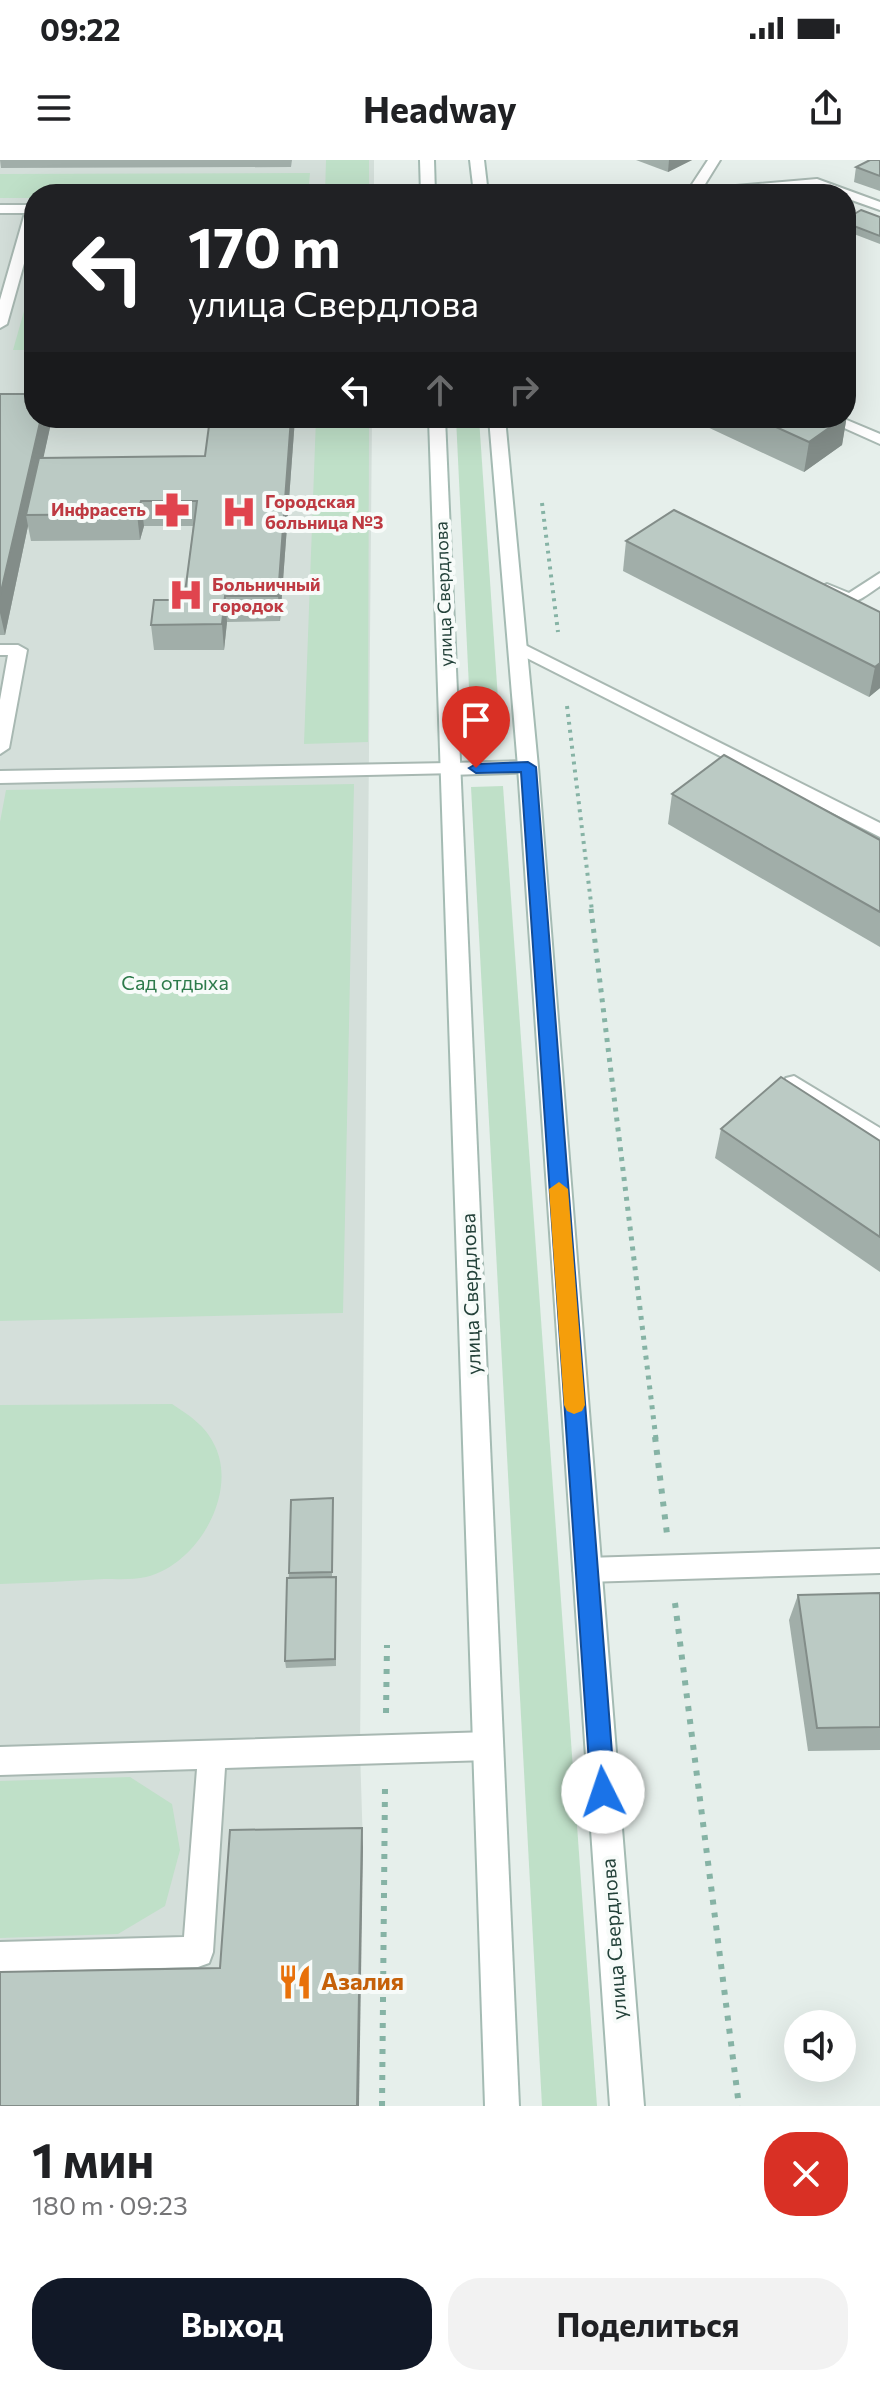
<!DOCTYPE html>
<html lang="ru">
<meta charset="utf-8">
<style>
:root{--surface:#fff;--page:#f2f2f2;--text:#202124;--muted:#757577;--accent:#111827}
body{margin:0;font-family:Commissioner,sans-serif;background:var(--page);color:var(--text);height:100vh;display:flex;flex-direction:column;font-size:30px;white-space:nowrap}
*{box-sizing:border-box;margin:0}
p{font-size:26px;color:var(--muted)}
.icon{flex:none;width:44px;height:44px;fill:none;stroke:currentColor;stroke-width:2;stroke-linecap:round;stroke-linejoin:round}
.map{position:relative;height:1946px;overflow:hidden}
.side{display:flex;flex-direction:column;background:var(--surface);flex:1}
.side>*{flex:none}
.hud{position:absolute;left:24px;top:24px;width:832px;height:244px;border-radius:32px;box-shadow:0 8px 32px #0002;background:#202124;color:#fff;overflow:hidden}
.controls{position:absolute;left:784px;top:1850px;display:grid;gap:16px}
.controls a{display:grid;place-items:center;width:72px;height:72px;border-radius:50%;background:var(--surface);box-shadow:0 8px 32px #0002;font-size:40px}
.pin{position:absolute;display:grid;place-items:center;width:68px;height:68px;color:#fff;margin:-82px -34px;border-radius:50% 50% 50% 0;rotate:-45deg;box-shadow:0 0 8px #0007}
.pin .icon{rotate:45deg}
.me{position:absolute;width:88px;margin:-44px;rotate:356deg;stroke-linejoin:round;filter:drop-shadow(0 0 6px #0008)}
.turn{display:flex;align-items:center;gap:28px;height:168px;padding:0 32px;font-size:36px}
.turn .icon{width:104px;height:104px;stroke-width:2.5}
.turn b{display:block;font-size:56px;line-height:68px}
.lanes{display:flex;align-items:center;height:76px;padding:0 32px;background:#0003;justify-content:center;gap:40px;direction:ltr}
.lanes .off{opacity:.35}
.round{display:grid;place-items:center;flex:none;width:84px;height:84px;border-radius:32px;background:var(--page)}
.summary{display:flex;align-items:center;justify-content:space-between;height:136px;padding:0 32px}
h1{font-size:48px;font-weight:700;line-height:60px}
.cta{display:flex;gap:16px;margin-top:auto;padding:16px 32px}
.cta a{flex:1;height:92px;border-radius:32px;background:var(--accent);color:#fff;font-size:32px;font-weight:700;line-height:92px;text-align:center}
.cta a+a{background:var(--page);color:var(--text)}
.status{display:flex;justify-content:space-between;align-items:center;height:56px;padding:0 40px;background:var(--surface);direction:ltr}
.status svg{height:22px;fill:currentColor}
header{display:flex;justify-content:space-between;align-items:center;height:104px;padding:0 32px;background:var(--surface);font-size:36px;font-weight:700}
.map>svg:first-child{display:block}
.built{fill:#d4dfda}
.green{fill:#bfe0c8}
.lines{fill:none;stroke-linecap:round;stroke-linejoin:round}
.lane-casing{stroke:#a8b8b2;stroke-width:4}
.street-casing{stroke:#a8b8b2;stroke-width:4}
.secondary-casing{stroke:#a4bbb3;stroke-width:4}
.path-far2{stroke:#86b3a5;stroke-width:4;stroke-dasharray:3 5;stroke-linecap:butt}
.path-far1{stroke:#86b3a5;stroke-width:5;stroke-dasharray:4 6;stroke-linecap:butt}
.path{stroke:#86b3a5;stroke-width:6;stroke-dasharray:5 8;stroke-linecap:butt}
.lane{fill:#fff;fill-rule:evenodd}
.street{fill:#fff;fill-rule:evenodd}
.secondary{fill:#fff;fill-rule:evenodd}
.wall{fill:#a1aea9}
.shaded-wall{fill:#838d89}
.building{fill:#bbcac4;stroke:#838d89;stroke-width:2}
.route{fill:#1a73e8;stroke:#114b97;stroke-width:2}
.slow{fill:#f59e0b}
.labels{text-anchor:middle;stroke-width:8;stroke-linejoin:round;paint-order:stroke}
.far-health-label{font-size:18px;font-weight:bold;fill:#be3a42;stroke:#f7fbf9;text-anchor:start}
.far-street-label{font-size:18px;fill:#24423a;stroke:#f7fbf9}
.park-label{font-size:20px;fill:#2d7a4b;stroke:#f7fbf9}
.street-label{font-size:20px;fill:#24423a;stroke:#f7fbf9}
.near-food-label{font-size:24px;font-weight:bold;fill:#c56008;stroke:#f7fbf9;text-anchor:start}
</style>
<div class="status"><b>09:22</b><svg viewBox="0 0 49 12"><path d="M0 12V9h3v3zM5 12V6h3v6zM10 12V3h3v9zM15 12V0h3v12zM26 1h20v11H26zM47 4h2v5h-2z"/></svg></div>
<header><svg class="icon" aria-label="menu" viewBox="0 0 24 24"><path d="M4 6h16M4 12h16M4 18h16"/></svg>Headway<svg class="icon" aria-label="share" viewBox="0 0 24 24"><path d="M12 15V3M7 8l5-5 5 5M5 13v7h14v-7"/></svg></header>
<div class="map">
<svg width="880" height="1946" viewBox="0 0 880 1946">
<rect width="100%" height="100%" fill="#e6efeb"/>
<!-- built -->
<path class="built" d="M0,0H374V34H34V258H372L360,1590L363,1687L234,1688L225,1824L0,1828Z"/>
<!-- green -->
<g class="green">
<path d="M326,0H369V34H325Z"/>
<path d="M310,13L308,34H34V38H0V14Z"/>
<path d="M34,116V190H13Z"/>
<path d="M316,258H369L368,582L304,584Z"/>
<path d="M456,258H479L500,569H471Z"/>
<path d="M354,624L343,1153L0,1161V662L6,630Z"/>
<path d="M503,626L597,1946H542L471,627Z"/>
<path d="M172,1244C189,1255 206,1266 215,1286C238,1334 197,1405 146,1417C134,1420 117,1419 104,1419C69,1421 35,1423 0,1424V1245Z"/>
<path d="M130,1617L172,1644L180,1690L165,1746L118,1774L0,1778V1621Z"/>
</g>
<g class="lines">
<!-- lane casing -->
<g class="lane-casing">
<g id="lane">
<path d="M708,0H720L702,29L817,19L880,42V50L846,38V34H835L816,27L736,34L475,32L481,28L689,29Z"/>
<path d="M0,45H34V68L7,164L0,168V140L25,53H0Z"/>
<path d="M822,258H842L880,274V284Z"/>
<path d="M880,413V426C856,443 844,453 819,429L827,424L849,433Z"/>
<path d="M517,481L880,663V677L511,490L508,486Z"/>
<path d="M0,485H18L27,490L9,588L0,594V540L8,495H0Z"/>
<path d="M450,603L459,609L457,613L0,623V611Z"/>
<path d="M794,916L880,968V987L786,930L783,924L786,918Z"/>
<path d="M880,1389V1413L586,1422L577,1419L573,1410L577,1401L586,1398Z"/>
<path d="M489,1572L499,1576L503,1586L499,1596L489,1600L225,1608L213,1792L209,1803L198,1807L0,1812V1782L184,1777L197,1609L0,1615V1587Z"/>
</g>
</g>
<!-- street casing -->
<g class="street-casing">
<path id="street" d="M528,601L535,602L538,607L535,612L450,615L440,609L450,603Z"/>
</g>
<!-- secondary casing -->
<g class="secondary-casing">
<g id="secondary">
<path d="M420,0H434L435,34H421Z"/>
<path d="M470,0H484L488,34H474Z"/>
<path d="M429,258H445L519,1946H485Z"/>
<path d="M489,258H505L538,607L644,1946H610L518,607Z"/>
</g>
</g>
<!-- path-far2 -->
<g class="path-far2">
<path d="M542,343L558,472"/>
<path d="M567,546L592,751"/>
</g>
<!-- path-far1 -->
<path class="path-far1" d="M591,749L656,1279"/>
<!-- path -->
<g class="path">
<path d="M655,1277L667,1374"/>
<path d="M675,1443L739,1946"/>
<path d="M386,1553L387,1485"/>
<path d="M382,1946L385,1627"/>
</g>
<!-- lane -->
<use href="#lane" class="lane"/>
<!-- street -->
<use href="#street" class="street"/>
<!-- secondary -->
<use href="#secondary" class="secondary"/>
</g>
<!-- wall -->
<g class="wall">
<path d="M0,0H292L291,7L1,8Z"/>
<path d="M636,0H692L668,12Z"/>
<path d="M880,0V31L854,22L856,7Z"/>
<path d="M880,57V84L846,71V59Z"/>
<path d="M0,234L51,263L43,298L205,296L295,258L280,461L227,462L224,490H154L151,465L184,440L193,366H144L140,380L31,381L28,366L5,475H0Z"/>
<path d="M847,255L842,285L804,312L688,258H846Z"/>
<path d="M626,381L880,452V528L869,537L623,411Z"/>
<path d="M672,634L880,680V787L668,664Z"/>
<path d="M721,969L880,981V1112L715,998Z"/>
<path d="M333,1346L332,1417H336V1506L286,1508L285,1501L289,1413Z"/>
<path d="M880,1433V1590L808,1591L789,1460L798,1435Z"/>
</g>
<!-- shaded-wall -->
<g class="shaded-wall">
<path d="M669,0H692L668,12Z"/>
<path d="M847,255L842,285L804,312L809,282L843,258H846Z"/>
<path d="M41,258H50L51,263L31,355H26L28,366L5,475L0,453V436Z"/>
<path d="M291,258H295L280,461L278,436Z"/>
<path d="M141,341L144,366L140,380L137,354Z"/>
<path d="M225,436L227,462L224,490L222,464Z"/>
<path d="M880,503V528L869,537L875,507Z"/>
<path d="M362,1668L363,1687L359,1946H357Z"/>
</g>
<!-- building -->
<g class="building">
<path d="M870,0H880V16L856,7Z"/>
<path d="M861,50L880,57V76L846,63V59Z"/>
<path d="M0,234H34V258H41L0,436Z"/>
<path d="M210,258H291L278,436H225L222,464L151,465L154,440H184L197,341H141L137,354L26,355L39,298L205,296Z"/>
<path d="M756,258H843L809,282Z"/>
<path d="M674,350L880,452V503L875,507L626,381Z"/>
<path d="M724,595L880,680V752L672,634Z"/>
<path d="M781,917L880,981V1077L721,969Z"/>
<path d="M333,1338L332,1412L289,1413L291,1340Z"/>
<path d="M336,1417L335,1499L285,1501L287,1418Z"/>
<path d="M880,1433V1567L817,1568L798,1435Z"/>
<path d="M362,1668L357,1946H0V1812L220,1808L230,1670Z"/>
</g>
<!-- route -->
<path class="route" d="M528,602L536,607L615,1632L612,1640L603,1644L595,1640L591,1632L521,612L476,613L469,608L476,604Z"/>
<!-- slow -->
<path class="slow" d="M559,1022L568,1029L585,1245L582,1251L574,1254L567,1251L564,1245L549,1029Z"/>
<!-- icons -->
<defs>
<g id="pharmacy-bare" transform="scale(2.76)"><path d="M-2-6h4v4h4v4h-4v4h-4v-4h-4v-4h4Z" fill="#e0444e" stroke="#f7fbf9" stroke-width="2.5" paint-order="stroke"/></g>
<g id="hospital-bare" transform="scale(2.76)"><path d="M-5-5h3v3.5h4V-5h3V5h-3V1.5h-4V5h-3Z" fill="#e0444e" stroke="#f7fbf9" stroke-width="2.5" paint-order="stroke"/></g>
<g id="restaurant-bare" transform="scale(2.76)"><path d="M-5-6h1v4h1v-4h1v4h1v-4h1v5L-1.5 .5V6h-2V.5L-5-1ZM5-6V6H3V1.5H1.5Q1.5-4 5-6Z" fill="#e8710a" stroke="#f7fbf9" stroke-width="2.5" paint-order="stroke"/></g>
</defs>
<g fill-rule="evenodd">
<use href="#pharmacy-bare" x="172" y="350"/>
<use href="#hospital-bare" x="239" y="352"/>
<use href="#hospital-bare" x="186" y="435"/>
<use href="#restaurant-bare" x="295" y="1822"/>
</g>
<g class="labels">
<!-- far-health labels -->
<g class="far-health-label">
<text x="265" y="348">Городская<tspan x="265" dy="21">больница №3</tspan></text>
<text x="146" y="356" text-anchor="end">Инфрасеть</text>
<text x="212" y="431">Больничный<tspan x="212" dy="21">городок</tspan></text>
</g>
<!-- far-street labels -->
<g class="far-street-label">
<text transform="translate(444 434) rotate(-92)" y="6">улица Свердлова</text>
</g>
<!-- park labels -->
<g class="park-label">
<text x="175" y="830">Сад отдыха</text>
</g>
<!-- street labels -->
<g class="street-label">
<text transform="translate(471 1134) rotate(-92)" y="7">улица Свердлова</text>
<text transform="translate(614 1779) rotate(-94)" y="7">улица Свердлова</text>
</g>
<!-- near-food labels -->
<g class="near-food-label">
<text x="321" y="1830">Азалия</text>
</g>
</g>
</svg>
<div class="controls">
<a><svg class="icon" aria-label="sound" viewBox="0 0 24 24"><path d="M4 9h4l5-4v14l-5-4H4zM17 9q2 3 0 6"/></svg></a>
</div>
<div class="pin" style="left:476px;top:608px;background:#d93025"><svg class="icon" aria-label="arrive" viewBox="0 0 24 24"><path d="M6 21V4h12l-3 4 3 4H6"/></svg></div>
<svg class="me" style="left:603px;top:1632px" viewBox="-20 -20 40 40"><circle r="19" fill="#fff"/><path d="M0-13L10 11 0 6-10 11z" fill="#1a73e8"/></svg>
<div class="hud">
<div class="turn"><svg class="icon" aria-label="left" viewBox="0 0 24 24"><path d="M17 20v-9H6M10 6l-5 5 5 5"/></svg><div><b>170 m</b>улица Свердлова</div></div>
<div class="lanes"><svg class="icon" aria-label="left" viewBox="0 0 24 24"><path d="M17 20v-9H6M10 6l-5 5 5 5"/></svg><svg class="icon off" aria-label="ahead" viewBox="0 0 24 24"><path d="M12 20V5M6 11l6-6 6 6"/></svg><svg class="icon off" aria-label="right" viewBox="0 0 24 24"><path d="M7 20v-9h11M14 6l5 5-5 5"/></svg></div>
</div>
</div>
<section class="side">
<div class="summary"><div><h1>1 мин</h1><p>180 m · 09:23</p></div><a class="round" style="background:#d93025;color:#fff"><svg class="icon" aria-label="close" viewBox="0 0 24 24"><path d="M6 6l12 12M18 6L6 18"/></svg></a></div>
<div class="cta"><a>Выход</a><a>Поделиться</a></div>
</section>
